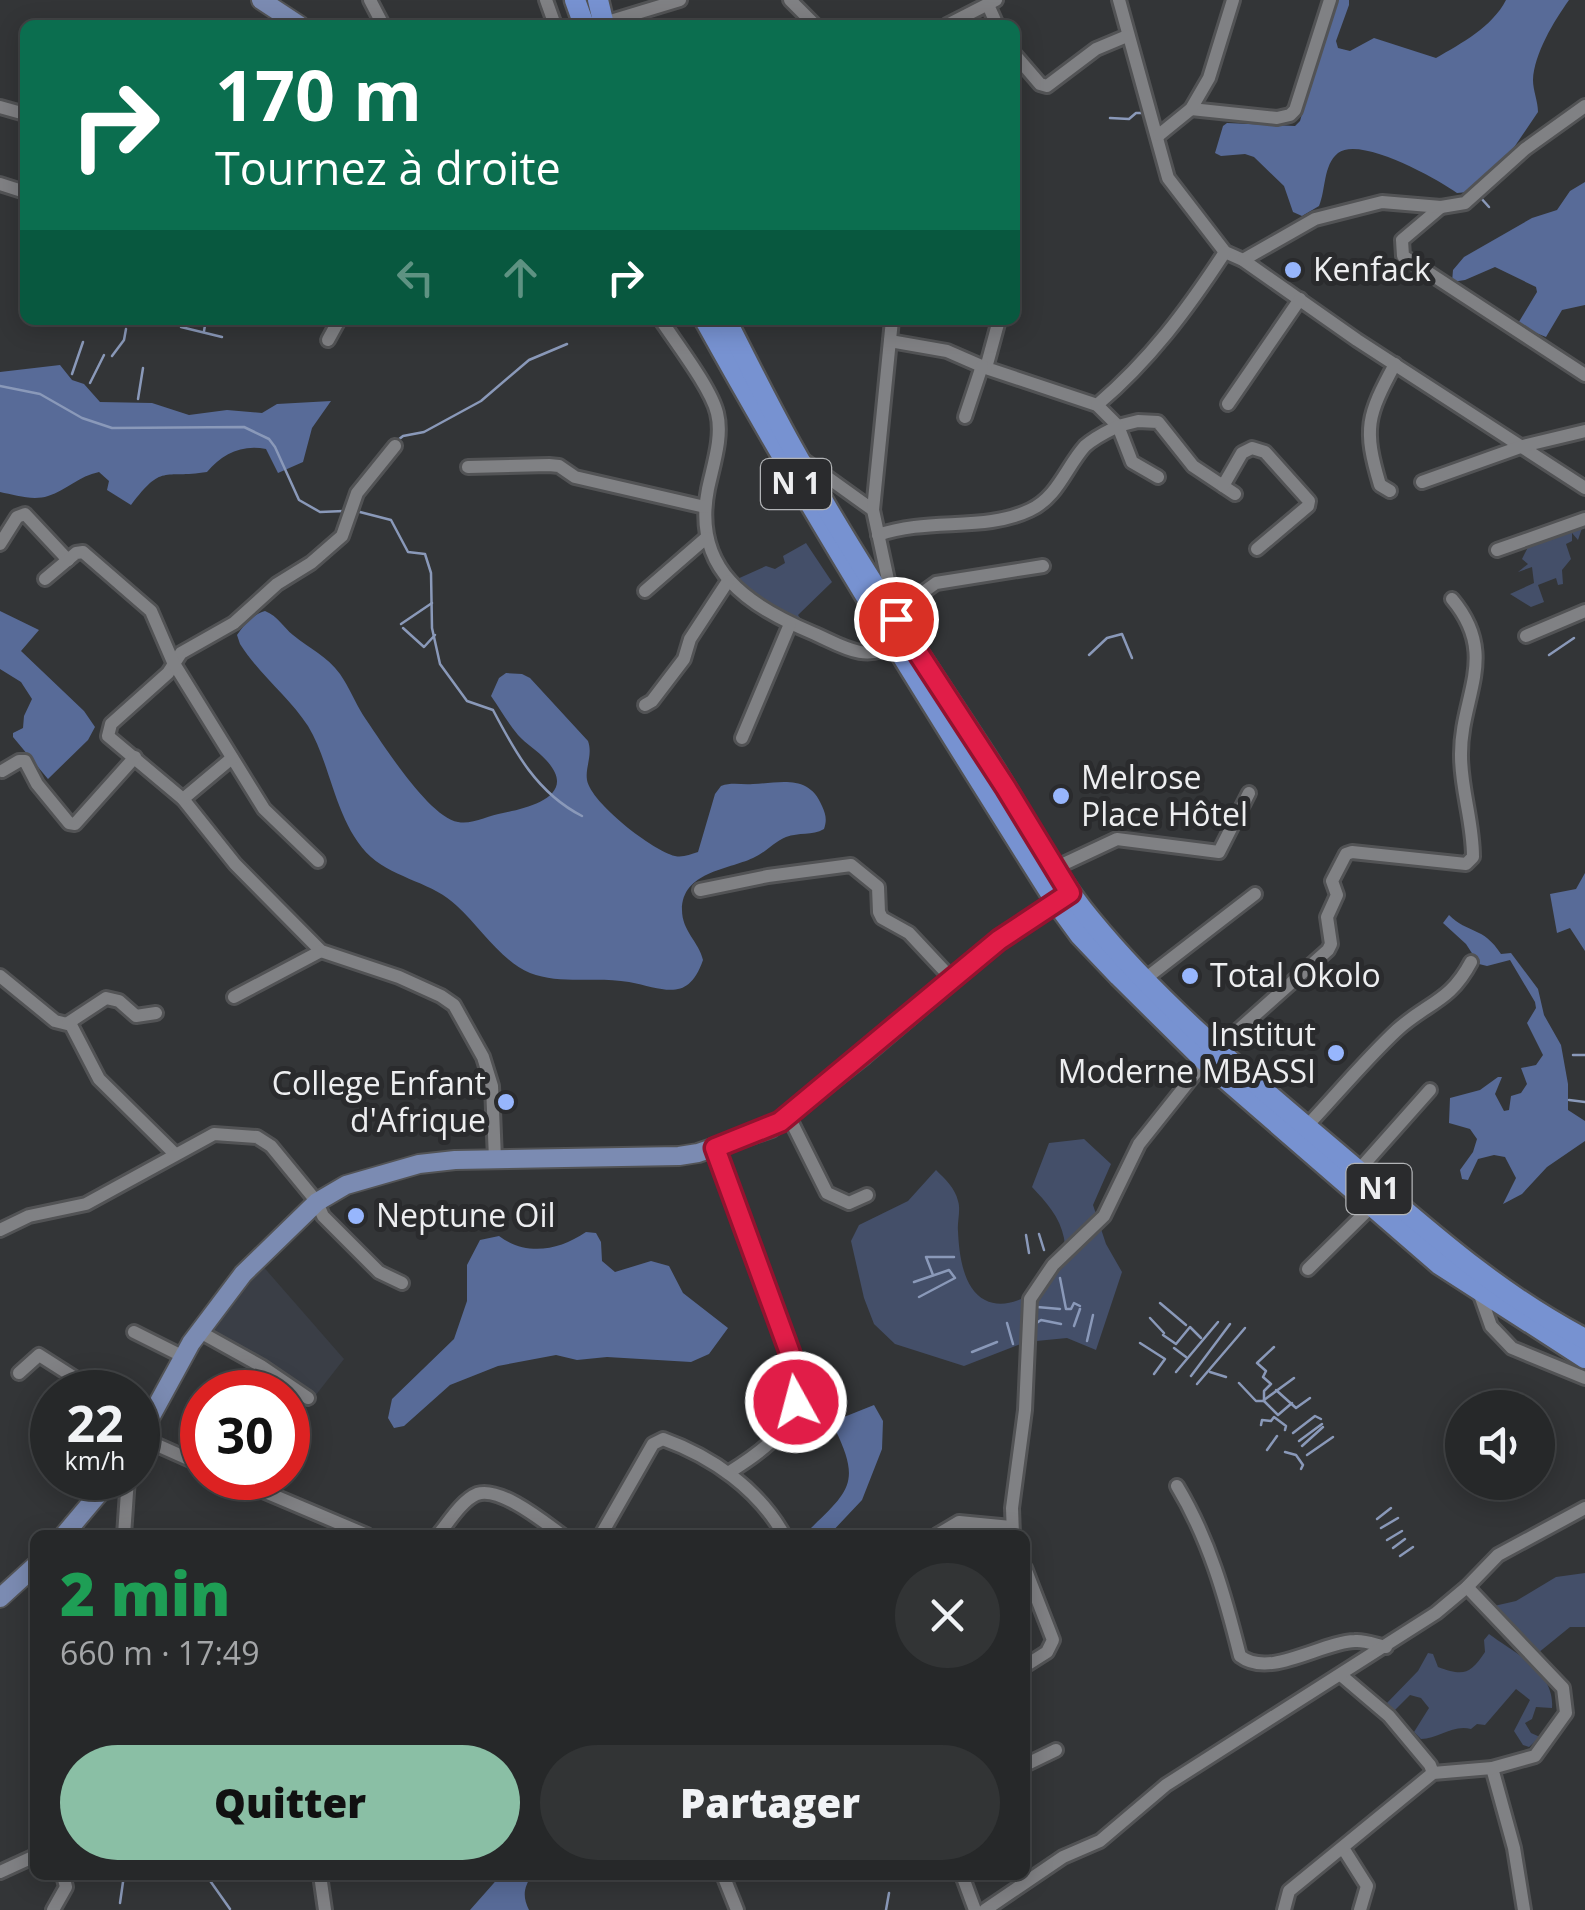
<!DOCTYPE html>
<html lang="fr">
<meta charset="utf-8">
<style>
:root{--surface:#262829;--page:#323435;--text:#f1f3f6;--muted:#a4a6a8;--line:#424446;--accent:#8abfa5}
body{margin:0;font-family:"Open Sans",sans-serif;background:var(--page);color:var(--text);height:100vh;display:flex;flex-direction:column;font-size:38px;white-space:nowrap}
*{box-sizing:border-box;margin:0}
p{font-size:32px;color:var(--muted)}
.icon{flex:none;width:55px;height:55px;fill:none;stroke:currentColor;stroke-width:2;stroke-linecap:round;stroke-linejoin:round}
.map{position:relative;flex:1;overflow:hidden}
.sheet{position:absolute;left:30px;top:1530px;width:1000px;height:350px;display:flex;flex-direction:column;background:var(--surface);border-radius:15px;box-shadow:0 5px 25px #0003,0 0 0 2px var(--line)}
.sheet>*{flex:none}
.top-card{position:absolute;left:20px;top:20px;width:1000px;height:305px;border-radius:15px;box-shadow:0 5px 25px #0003,0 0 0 2px var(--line);background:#0b6e4f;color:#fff;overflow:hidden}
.tools{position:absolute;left:1445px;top:1390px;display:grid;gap:20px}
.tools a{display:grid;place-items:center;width:110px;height:110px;border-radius:50%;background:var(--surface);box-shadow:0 5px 25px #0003,0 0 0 2px var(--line);font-size:50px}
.speed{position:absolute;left:30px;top:1370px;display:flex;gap:20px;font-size:50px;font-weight:700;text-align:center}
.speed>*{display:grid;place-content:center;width:130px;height:130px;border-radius:50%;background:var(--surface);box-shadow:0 5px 25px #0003,0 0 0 2px var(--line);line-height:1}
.speed small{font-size:25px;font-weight:400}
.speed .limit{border:15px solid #d22;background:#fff;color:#111}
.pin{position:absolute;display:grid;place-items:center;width:85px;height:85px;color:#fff;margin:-42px;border:5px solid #fff;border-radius:50%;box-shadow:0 2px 10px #0007}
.me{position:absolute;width:110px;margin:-55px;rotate:353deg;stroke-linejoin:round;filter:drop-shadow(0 0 8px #0008)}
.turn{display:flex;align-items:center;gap:35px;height:210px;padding:0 30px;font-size:45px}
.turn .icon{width:130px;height:130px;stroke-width:2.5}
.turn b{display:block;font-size:70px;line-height:85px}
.lanes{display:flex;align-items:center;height:95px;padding:0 30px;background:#0003;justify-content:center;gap:50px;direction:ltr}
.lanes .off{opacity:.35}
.round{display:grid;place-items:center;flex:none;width:105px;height:105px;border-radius:52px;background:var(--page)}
.headline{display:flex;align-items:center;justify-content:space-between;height:170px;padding:0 30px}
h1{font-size:60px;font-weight:800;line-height:75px;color:#1e9e55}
.action{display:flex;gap:20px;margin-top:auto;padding:20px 30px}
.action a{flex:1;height:115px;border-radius:60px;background:var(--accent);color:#111;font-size:40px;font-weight:800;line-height:115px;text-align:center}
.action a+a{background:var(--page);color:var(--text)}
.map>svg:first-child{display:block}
.built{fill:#3a3e46}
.green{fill:#444f69}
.forest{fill:#586b98}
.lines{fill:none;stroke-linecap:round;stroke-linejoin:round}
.stream{stroke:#8a99b9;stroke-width:2.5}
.minor-casing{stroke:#525355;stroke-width:18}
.major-casing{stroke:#525355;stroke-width:22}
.highway-casing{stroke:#525355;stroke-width:25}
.minor{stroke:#808184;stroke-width:12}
.major{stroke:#7b8bb2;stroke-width:18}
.highway{stroke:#7792d1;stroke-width:20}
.route-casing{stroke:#92132f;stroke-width:25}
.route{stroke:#e11d48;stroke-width:18}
.poi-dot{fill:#97b6fd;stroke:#2a2b2d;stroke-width:4}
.labels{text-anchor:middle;stroke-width:10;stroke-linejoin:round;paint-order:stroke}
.shield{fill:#2a2b2d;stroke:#b2b4b6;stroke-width:2.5}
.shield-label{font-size:30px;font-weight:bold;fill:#edeef0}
.poi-label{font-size:32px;fill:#edeef0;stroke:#2a2b2d;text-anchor:start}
</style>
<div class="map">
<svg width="1585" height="1910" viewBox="0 0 1585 1910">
<rect width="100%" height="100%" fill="#333537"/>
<!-- built -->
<path class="built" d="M261,1264L344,1359L312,1400L208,1332Z"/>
<!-- green -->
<g class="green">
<path d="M1585,519L1578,540L1572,533V541L1566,544L1571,559L1562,570L1563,584L1558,585L1556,578L1538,585L1544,602L1531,607L1510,594L1534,583L1532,567L1518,572L1528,564L1522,559L1530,543Z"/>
<path d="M806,543L832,582L798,615L803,622L778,621L735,580L766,566L775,569L785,563L783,556Z"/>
<path d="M1084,1139L1111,1164L1093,1205L1106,1244L1122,1272L1096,1350L1067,1338L1026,1342L964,1366L895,1344L874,1324L864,1298L851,1241L859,1225L908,1201L936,1170C945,1179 955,1188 958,1201C961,1210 957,1222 958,1231C959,1254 963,1289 985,1300C1017,1317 1070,1272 1064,1238C1060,1217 1046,1202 1032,1187L1049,1143Z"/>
<path d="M1585,1573V1627H1570L1538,1653L1494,1606L1516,1601L1556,1577Z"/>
<path d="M1489,1634C1514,1653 1555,1671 1552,1708L1536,1707L1532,1719L1525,1723L1531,1733L1540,1737L1529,1747L1523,1745L1514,1731L1530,1700L1516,1689L1485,1725L1477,1724L1471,1729C1453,1724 1438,1739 1421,1739L1414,1732L1429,1708L1421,1698L1410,1695L1393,1712L1385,1705L1418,1671L1428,1653L1433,1654L1438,1667C1463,1676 1470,1675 1485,1652L1484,1640Z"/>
</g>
<!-- forest -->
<g class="forest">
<path d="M1339,0H1349V5L1336,41L1338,48L1350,51L1374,38L1436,58C1462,43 1492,27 1506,0H1569C1554,21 1534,54 1533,80C1533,91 1538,101 1538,112L1500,168L1486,175L1468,192L1457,193C1437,179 1361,136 1338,153C1323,165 1326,190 1319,206L1302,216L1293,212L1284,186L1254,157L1245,154L1221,156L1215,153L1223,126L1227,123L1295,126L1300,121L1333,9Z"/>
<path d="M1585,182V305L1562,310L1546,337L1517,325L1537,292L1536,287L1495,267L1465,280L1452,282L1453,270L1464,257L1532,218L1557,210L1570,191Z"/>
<path d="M60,365L72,380L84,384L100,402L152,403L189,415L227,410L262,413L277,404L331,401L312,428L303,462L278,473L266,449C242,444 222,454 207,472C162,479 163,463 131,505L107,490L109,481L99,472C79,476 67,490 48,496C33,501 15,495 0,492V372Z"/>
<path d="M0,611L39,630L21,651L84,711L95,727L88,740L48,779L13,737V733L23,728L24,716L32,699L21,682L0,669Z"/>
<path d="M265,611C278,616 283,627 293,635C310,649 327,656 340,674C349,687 355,702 363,715C381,741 428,817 458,822C472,825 489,815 503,813C530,808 579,795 546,760C538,751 526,744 518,735C508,723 500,709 491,696L499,678L506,673L522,674L530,678L588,741C593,755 585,767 587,780C591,803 653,851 675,856C683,858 690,854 698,852L715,794L721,786C732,782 741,785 753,784C781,783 809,774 822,806C826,815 827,820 824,829C812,836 799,832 786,837C774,842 765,853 753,858C727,870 682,872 682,910C682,931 699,942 703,960C688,1003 665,989 629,982C597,976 561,985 530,973C501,961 480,927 457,906C434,883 396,879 371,857C335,824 331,763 308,726C289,697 259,674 240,644L237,635C245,624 252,615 265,611Z"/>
<path d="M1585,873V951L1570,928L1557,933L1550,894L1576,889Z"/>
<path d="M1449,915C1468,934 1483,926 1501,954L1511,953L1538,989L1544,1015L1561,1045L1568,1084V1110L1585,1121V1141L1547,1167L1522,1194L1503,1204L1516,1178L1505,1157L1494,1155L1478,1159L1468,1180L1462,1179L1460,1170L1473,1152L1477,1139L1470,1129L1449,1123L1450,1098L1480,1090L1498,1077H1502L1495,1094L1504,1111L1509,1110L1511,1096L1521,1093L1527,1084L1521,1068L1536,1065L1543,1055L1527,1023L1536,1008L1535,1002L1510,960L1487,966L1479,964L1466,944L1443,923Z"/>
<path d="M586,1232L596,1233L601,1242L602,1261L615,1272L651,1261L669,1266L683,1293L728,1328L709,1354L691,1362L607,1357L577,1360L556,1355L498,1366L450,1385L404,1426L394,1428L388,1418L392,1399L454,1339L467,1301V1265L480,1240L499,1236C526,1256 558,1251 586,1232Z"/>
<path d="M874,1405L883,1421L882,1449L862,1500L829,1535H811V1528C851,1490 860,1481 835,1429L839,1419Z"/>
<path d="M501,1875H532C524,1887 522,1896 529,1910H470Z"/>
</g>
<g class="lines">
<!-- stream -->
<g class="stream">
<path d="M1110,118L1129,119L1136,113H1144"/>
<path d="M1480,197L1489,207"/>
<path d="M181,327L222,337"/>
<path d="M204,331L206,320"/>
<path d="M112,356L124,340L126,329"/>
<path d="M72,374L83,342"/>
<path d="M90,383L104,355"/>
<path d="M0,386L40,394L82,418L112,428L244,427L269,439L275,447L299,500L320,512L344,511"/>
<path d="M138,399L143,368"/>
<path d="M398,440L403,436L424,432L481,401L529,360L567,344"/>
<path d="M356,511L391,520L408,552L425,554L431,573L432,628L440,664L467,701L493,710C515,752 537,793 582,816"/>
<path d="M401,624L432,603"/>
<path d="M403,628L424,647L435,635"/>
<path d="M1089,655L1107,638L1122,634L1132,658"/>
<path d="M1549,655L1574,638"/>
<path d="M1573,1055H1585"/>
<path d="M1569,1100L1585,1102"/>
<path d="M1039,1234L1044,1250"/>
<path d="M1026,1235L1029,1253"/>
<path d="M933,1275L926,1257H954"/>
<path d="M1060,1278L1066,1309H1071L1074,1303L1080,1306"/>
<path d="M914,1282L949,1270L955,1278L919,1297"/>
<path d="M1160,1303L1186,1325"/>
<path d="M1037,1307L1060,1309"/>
<path d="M1150,1318L1164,1333"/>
<path d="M1007,1323L1013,1344"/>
<path d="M1035,1324L1041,1320L1061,1324"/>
<path d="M1074,1326L1080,1309"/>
<path d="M1163,1335L1176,1344L1190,1327L1201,1338"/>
<path d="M1087,1341L1093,1315"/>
<path d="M1140,1343L1165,1359L1154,1374"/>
<path d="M1174,1348L1186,1357"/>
<path d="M972,1352L997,1342"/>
<path d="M1176,1372L1218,1322"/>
<path d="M1210,1372L1226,1377"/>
<path d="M1191,1376L1230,1324"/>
<path d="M1239,1383L1256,1401H1264L1278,1415L1292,1403"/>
<path d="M1197,1384L1245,1328"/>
<path d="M1276,1390L1296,1408L1310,1398"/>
<path d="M1264,1400L1294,1378"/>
<path d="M1264,1401V1391L1271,1384L1263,1377L1266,1371L1257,1363L1274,1347"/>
<path d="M1261,1425L1262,1420L1271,1421L1274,1417L1286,1426L1285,1430"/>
<path d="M1293,1433L1315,1416L1321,1419"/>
<path d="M1299,1441L1322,1424"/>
<path d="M1302,1446L1323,1427"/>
<path d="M1267,1450L1277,1436"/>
<path d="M1285,1452L1296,1455L1303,1465L1301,1469"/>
<path d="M1307,1455L1333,1437"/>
<path d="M1377,1519L1391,1508"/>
<path d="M1381,1528L1398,1518"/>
<path d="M900,1535L901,1534"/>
<path d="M1387,1540L1402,1531"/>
<path d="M1393,1548L1405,1539"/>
<path d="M1400,1556L1413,1547"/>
<path d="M206,1875L230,1909"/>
<path d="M120,1903L124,1875"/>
<path d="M886,1910L889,1893"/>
</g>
<!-- minor casing -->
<g class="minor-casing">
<g id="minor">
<path d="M370,0L383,25"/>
<path d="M546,0L555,25"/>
<path d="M790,0L815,25"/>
<path d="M1119,0L1168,178L1225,252L1243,260L1357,340L1585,488"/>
<path d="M988,5L997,25"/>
<path d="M604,23L680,0"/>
<path d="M947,25L996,0"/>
<path d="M1015,55L1040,84L1047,86L1096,49L1127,36"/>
<path d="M0,107L25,114"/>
<path d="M1191,109L1277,118L1290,115L1295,110L1330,0"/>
<path d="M1159,135L1191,109L1209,78L1233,0"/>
<path d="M0,184L25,192"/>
<path d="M1441,207L1402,240L1403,256L1585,375"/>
<path d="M1243,260L1315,219L1382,202L1441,207L1465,203L1525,149L1585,106"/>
<path d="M661,320C676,343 711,388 717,413C723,437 713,465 708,489C692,570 748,606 815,634C842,646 866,663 893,644"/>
<path d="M999,320L986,368L1097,405L1118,426L1138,421L1158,422L1193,466L1235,494"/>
<path d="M328,340L339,320"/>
<path d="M890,341L947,351L986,368"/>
<path d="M1228,404L1300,299"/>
<path d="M1097,405C1150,360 1187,310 1225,252"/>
<path d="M965,417L982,366"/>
<path d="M395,446L357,493L342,536L311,563L277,584L234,623L181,653L168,673L111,724L108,736L183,799L235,864L321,951L399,977L441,996L454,1005L483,1057L492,1086L495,1159"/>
<path d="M802,459L873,510"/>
<path d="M468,467L549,465L559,466L575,477L705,507"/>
<path d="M1422,482L1523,446L1585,431"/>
<path d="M1223,486L1242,453L1252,448L1265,452L1309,501L1308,506L1257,549"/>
<path d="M1390,491L1380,485C1363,428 1367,416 1395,364"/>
<path d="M878,535C929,517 984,532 1030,510C1058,497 1066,467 1085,446C1095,437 1106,432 1118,426L1132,462L1158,477"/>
<path d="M0,544L17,517L25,514L68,560"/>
<path d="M1497,550L1585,519"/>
<path d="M45,579L76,553L83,552L151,611L173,662L264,809L318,861"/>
<path d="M645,591L706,538"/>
<path d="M885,598L888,580L873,510L892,320"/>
<path d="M896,619L911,601L936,583L1043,566"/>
<path d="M1526,636L1585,611"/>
<path d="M645,705L652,701L684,659L690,639L728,581"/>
<path d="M742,738L790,624"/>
<path d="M2,771L19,761H25L37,784L69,823L75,824L135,757"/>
<path d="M183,799L232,758"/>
<path d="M1055,868L1117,839L1219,852L1249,793"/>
<path d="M700,890L768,876L851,865L878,887L879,912L882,918L909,933L952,979"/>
<path d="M0,976L55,1021L71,1025L99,1079L174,1153"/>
<path d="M1145,979L1255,894"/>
<path d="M234,997L321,951"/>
<path d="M68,1023L106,998L119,1001L136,1016L156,1013"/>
<path d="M1218,1048L1328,950L1331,944L1327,917L1337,895L1332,881L1346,854L1352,852L1466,864L1473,857C1473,821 1461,790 1461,756C1460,696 1500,656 1452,599"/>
<path d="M788,1115L827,1193L849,1203L867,1195"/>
<path d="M1306,1127C1337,1094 1365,1060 1397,1030C1428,1002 1450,1002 1471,962"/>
<path d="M715,1148C731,1192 805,1367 796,1403C788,1434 754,1457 728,1473"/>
<path d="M1358,1171L1430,1090"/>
<path d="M0,1230L29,1216L86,1204L214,1134L257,1137L271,1146L317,1202L323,1216L379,1272L402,1283"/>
<path d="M1308,1269L1372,1206"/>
<path d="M1479,1292L1491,1326L1512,1348L1585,1378"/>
<path d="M134,1332L184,1357"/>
<path d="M200,1332L261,1366L308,1398"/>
<path d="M19,1373L39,1355L97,1392"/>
<path d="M139,1437L202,1465"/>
<path d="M232,1478L367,1535"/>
<path d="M1177,1486C1209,1539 1225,1596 1240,1656C1270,1679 1321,1642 1355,1641C1365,1640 1376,1645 1386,1647"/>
<path d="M124,1535L128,1478"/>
<path d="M438,1535C448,1523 462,1500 477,1494C500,1486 544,1522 562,1535"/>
<path d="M601,1535L653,1444L663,1439C713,1457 758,1489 784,1535"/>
<path d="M937,1535L959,1522L1011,1527"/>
<path d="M1013,1535L1012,1508L1025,1410L1030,1299L1053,1265L1104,1216L1139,1144L1205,1061"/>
<path d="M1025,1568L1053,1640L1047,1652L1025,1666"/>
<path d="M1342,1676L1389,1716L1430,1765L1433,1773"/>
<path d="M1025,1765L1056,1750"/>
<path d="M1492,1768L1514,1848L1524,1910"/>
<path d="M1343,1848L1367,1886L1360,1910"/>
<path d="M0,1872L35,1856"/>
<path d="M320,1875L325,1910"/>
<path d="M723,1875L737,1910"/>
<path d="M962,1875L975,1910"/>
<path d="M53,1910L66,1887L63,1875"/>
<path d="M985,1910L1063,1857L1100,1841L1166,1785L1436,1613L1467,1587L1498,1555L1585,1508"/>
<path d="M1284,1910L1289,1891L1433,1773L1492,1768L1535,1756L1566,1713L1563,1688L1467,1587"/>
</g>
</g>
<!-- major casing -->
<g class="major-casing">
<g id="major">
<path d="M261,0L299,25"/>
<path d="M138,1440L191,1343L243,1274L317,1202L346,1185L419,1164L455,1160L679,1156L698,1153L771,1128L864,1055L999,940L1067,895"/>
<path d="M64,1535L112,1478"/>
<path d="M0,1598L35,1566"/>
</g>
</g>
<!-- highway casing -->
<g class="highway-casing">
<g id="highway">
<path d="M575,0L584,25"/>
<path d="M598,0L604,25"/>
<path d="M705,320C815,519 935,710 1056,902L1080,935L1119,976L1205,1061L1439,1264L1585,1358"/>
<path d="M726,320C749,365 771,410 796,454C854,559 923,660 989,761C1023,814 1051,872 1091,920C1167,1013 1264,1090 1355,1168C1430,1232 1497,1293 1585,1339"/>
</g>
</g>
<!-- minor -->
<use href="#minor" class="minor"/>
<!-- major -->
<use href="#major" class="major"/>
<!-- highway -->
<use href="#highway" class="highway"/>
</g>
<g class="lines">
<!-- route casing -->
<g class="route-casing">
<path id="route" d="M796,1402L790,1353L715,1148L780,1122L999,940L1070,893L1006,788L896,619"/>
</g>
<!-- route -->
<use href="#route" class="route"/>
</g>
<!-- markers -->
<g class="poi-dot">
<circle cx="1293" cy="270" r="10"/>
<circle cx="1061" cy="796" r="10"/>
<circle cx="1190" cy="976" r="10"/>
<circle cx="1336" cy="1053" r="10"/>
<circle cx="506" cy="1102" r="10"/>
<circle cx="356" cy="1216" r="10"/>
</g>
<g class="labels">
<!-- shield labels -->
<g class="shield">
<rect x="761" y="459" width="70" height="50" rx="8"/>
<rect x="1346.5" y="1164" width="65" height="50" rx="8"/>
</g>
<g class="shield-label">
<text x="796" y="494">N 1</text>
<text x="1379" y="1199">N1</text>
</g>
<!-- poi labels -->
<g class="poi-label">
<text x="1313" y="281">Kenfack</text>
<text x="1081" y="789">Melrose<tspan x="1081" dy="37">Place Hôtel</tspan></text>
<text x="1210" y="987">Total Okolo</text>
<text x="1316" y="1046" text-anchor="end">Institut<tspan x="1316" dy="37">Moderne MBASSI</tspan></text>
<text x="486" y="1095" text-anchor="end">College Enfant<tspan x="486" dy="37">d'Afrique</tspan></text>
<text x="376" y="1227">Neptune Oil</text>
</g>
</g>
</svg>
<div class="tools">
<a><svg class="icon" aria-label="sound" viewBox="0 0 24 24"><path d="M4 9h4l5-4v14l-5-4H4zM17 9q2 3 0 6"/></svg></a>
</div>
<div class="speed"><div>22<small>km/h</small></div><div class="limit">30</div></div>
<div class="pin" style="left:896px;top:619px;background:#d93025"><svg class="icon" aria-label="arrive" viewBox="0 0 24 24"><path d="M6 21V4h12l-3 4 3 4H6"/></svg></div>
<svg class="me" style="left:796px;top:1402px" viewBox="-20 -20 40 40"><circle r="17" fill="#e11d48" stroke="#fff" stroke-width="3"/><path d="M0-11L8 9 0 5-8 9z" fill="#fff"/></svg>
<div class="top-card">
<div class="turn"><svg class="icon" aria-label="right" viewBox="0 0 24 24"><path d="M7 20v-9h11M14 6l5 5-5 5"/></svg><div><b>170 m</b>Tournez à droite</div></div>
<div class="lanes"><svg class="icon off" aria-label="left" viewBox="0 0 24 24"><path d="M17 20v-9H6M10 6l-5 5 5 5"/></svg><svg class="icon off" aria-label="ahead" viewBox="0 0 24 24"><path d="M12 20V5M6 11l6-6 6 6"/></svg><svg class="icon" aria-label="right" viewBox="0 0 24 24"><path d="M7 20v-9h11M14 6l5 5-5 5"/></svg></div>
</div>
<section class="sheet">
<div class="headline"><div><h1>2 min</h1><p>660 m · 17:49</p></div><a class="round"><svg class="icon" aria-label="close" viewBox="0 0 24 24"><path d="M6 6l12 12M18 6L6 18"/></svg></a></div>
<div class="action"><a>Quitter</a><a>Partager</a></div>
</section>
</div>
